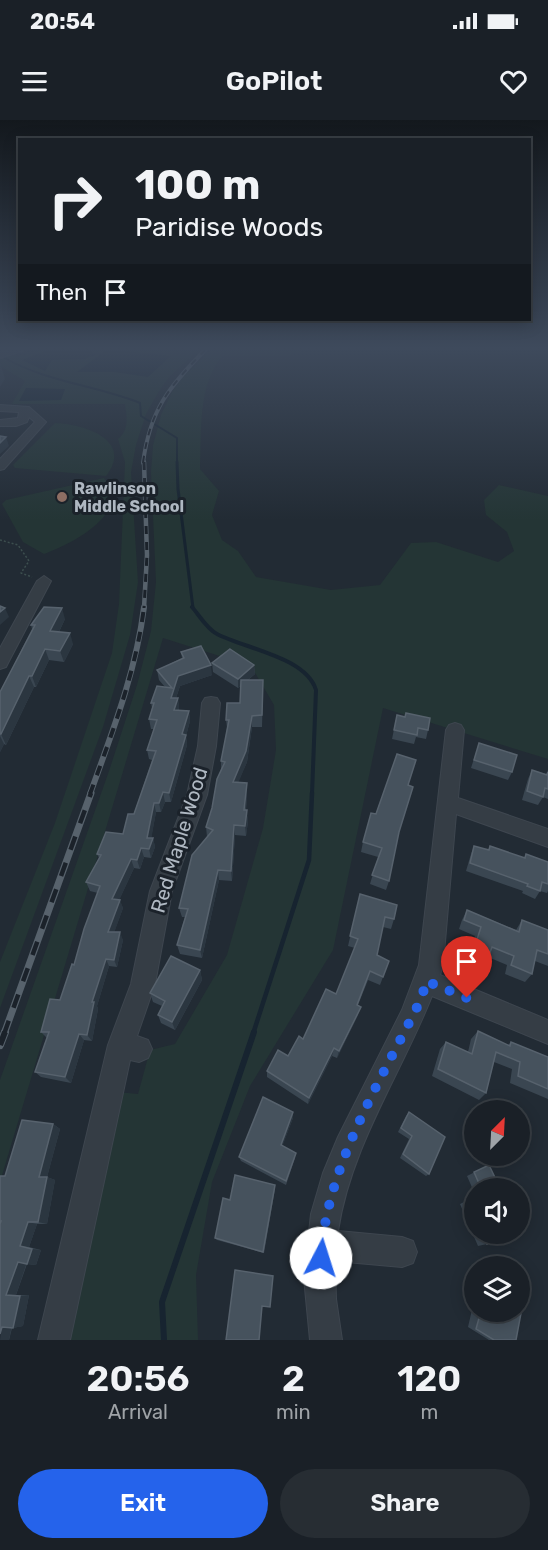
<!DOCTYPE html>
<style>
:root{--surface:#1a2027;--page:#272d33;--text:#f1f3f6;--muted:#9fa3a7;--line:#383e44;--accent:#2563eb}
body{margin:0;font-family:Rubik,sans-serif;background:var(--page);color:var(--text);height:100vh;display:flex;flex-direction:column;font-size:22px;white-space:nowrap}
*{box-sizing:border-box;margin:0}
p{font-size:20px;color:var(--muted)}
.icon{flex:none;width:33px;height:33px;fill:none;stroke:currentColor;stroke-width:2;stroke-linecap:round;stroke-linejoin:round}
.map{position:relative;height:1220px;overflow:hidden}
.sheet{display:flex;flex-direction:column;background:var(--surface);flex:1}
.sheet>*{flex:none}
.hud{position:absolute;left:18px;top:18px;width:513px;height:183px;border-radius:0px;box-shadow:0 3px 15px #0003,0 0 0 2px var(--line);background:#1a2027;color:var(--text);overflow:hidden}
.needle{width:39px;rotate:24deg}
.controls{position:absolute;left:464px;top:980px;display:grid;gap:12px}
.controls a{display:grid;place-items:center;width:66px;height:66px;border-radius:50%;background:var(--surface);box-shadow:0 3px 15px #0003,0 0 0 2px var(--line);font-size:30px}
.pin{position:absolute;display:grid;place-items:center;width:51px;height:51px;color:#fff;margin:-62px -26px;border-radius:50% 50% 50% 0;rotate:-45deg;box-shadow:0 0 6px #0007}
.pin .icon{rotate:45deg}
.me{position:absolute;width:66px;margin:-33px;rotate:5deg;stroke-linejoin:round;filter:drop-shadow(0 0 4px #0008)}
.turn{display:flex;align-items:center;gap:21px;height:126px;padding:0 18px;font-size:27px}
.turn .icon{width:78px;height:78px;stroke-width:2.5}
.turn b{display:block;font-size:42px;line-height:51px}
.then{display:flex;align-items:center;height:57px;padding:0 18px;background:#0003;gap:12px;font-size:22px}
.eta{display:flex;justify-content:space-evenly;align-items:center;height:102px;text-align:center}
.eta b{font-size:36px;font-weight:600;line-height:42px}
.action{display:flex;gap:12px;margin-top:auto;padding:12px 18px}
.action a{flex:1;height:69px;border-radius:36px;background:var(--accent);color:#fff;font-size:24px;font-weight:600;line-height:69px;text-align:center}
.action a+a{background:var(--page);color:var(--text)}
.status{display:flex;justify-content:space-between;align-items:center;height:42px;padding:0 30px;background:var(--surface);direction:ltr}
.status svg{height:16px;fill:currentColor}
header{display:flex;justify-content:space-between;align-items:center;height:78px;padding:0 18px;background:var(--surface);font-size:27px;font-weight:600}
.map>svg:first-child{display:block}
.green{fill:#243535}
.water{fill:#172430}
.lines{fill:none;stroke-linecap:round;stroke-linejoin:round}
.stream-far4{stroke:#172430;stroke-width:2}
.stream-far3{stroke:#172430;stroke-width:3}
.stream-far2{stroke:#172430;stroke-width:4}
.stream-far1{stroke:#172430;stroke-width:4.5}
.stream{stroke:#172430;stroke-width:6}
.minor-casing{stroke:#3e464f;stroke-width:2}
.path{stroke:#3c4e4e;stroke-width:1.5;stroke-dasharray:2 2;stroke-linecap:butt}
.minor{fill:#353d45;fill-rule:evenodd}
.rail-far4-casing{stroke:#57626c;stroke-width:4}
.rail-far3-casing{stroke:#57626c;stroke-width:4.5}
.rail-far2-casing{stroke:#57626c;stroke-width:6}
.rail-far1-casing{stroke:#57626c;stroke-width:7}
.rail-casing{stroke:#57626c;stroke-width:8}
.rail-far4{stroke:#1b222a;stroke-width:2;stroke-dasharray:7;stroke-linecap:butt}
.rail-far3{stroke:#1b222a;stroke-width:3;stroke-dasharray:8;stroke-linecap:butt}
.rail-far2{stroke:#1b222a;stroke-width:4;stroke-dasharray:10;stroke-linecap:butt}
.rail-far1{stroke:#1b222a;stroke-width:4.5;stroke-dasharray:14;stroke-linecap:butt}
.rail{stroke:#1b222a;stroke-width:6;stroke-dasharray:18;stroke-linecap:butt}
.wall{fill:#3a4651}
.shaded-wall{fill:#2b3640}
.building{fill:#46525d;stroke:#57626d;stroke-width:1.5}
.route{stroke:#2563eb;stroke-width:10;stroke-dasharray:0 18}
.education-dot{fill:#8d6e63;stroke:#1b222a;stroke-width:2}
.labels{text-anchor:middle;stroke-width:6;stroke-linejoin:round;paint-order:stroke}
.far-poi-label{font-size:16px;font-weight:bold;fill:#afb8c2;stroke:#1b222a;text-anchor:start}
.street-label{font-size:20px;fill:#afb8c2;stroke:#1b222a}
</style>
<div class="status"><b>20:54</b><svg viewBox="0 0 49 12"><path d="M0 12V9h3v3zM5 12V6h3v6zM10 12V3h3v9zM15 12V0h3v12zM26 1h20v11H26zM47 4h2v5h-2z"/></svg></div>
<header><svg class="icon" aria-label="menu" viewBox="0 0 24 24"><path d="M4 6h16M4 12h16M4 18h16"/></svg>GoPilot<svg class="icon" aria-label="heart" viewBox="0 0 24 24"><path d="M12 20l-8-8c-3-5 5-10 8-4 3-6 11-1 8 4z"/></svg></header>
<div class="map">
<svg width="548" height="1220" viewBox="0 0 548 1220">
<rect width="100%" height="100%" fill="#222b34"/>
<!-- green -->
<g class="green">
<path d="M0,229H6L16,237L44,229H200L170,256L159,271L146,294L136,325L131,352L138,462L130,515L103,607L0,888V842L55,703L112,533L119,484L125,342L118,319C129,310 127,298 125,284H12L25,261L0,246Z"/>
<path d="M212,229H307L289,236H223C197,264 202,313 200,349L219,371L212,395L222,420L238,431L256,457L331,470L380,465L411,423L436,422L498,442L514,431L507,412L486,395L484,380L499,365L548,376V639L383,588L333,830L250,966L212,1062L196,1155L198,1220H63L117,972L138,974L150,930L175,924L227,835L263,708L276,630L274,585L251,546L163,518L0,1062V960L109,651L137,565L151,511L156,462L151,352L153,325L161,295L172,272L182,258Z"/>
<path d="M55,303C84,304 134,320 106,356L15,348L13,345Z"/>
<path d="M104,358C106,361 110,366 111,370C119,401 66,426 44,434L23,422L2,384L6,380Z"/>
</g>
<!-- water -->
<g class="water">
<path d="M62,229H88L96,235L84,239L52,240L45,251L22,240L45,231Z"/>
<path d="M107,229L171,236L148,257L114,252H77Z"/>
<path d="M26,268L65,269L61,280L19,281Z"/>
</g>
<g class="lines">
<!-- stream-far4 -->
<path class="stream-far4" d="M3,237C46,262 95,265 140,283L141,296L177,318V343"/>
<!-- stream-far3 -->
<path class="stream-far3" d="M177,342L178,369L193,488"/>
<!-- stream-far2 -->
<path class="stream-far2" d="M192,487C199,495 207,509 217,514C246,529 306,537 316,570L312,674"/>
<!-- stream-far1 -->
<path class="stream-far1" d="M253,914L309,740L312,673"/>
<!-- stream -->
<path class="stream" d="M164,1220L162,1182L254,912"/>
<!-- minor casing -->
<g class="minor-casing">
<g id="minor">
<path d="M11,229H28L0,238V232Z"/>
<path d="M0,285L29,287L46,302L4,349L0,350V339L35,302L29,297L27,302L16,306H0V300L18,298L19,292L0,291Z"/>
<path d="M44,456L51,461L8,543L6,547L0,549V528L37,461Z"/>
<path d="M211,577L217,578L220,583L216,626L207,675L172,771L155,864L137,916L148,920L152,929L148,938L139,942L130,940L70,1220H38L108,925L131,864L150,771L187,675L198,626L202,583L205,578Z"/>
<path d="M455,603L461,605L464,610L458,678L548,709V727L456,694L443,845L440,855L548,900V924L432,876C401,954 351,1026 338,1111L402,1117L413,1121L417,1132L413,1143L402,1147L335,1141L336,1179L342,1220H310L304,1158L311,1094L323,1053L338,1017L402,890L419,845L446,610L449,605Z"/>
</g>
</g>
<!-- path -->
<path class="path" d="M0,420L18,425L29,441L21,453L32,457"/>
<!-- minor -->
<use href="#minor" class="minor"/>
<!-- rail-far4 casing -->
<g class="rail-far4-casing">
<path id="rail-far4" d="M143,343C150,289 169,267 206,229"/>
</g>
<!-- rail-far3 casing -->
<g class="rail-far3-casing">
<path id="rail-far3" d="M144,342L147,435L144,488"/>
</g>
<!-- rail-far2 casing -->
<g class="rail-far2-casing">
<path id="rail-far2" d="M90,674C112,613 136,552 144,487"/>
</g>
<!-- rail-far1 casing -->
<g class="rail-far1-casing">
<path id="rail-far1" d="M4,914L91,673"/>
</g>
<!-- rail casing -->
<g class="rail-casing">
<path id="rail" d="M0,925L5,912"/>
</g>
<!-- rail-far4 -->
<use href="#rail-far4" class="rail-far4"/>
<!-- rail-far3 -->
<use href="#rail-far3" class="rail-far3"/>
<!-- rail-far2 -->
<use href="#rail-far2" class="rail-far2"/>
<!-- rail-far1 -->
<use href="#rail-far1" class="rail-far1"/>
<!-- rail -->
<use href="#rail" class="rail"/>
</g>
<!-- wall -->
<g class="wall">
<path d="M65,499L59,512L73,524L64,542L49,540L36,567H34L6,625L4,624L0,632V572L32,509L31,505Z"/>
<path d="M181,532L212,555L180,566L176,578H178L179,590L189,591L190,601L186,616L187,625L171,682H165L161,692H156L151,718H153L155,727L151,738L144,737L140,749L134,748L119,780L123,788L114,812L123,820L117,847L109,846L97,886L98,889L92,921L84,920L71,963L41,957L35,952L47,918L41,912L60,880L74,845L98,773L90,771L86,762L99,738L97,734L123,714L134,694L152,640L149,639L147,630L154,609H151L149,599L152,588L151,583L165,567L159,560L157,550L182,538Z"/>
<path d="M212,543L254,545L255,554L248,560L263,571L262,607H252L247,642L238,662L247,663V674L246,690L248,701L246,716L235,715L232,761L219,760L202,838L180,834L177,825L185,797H182L179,788L207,717L206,707L212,688L221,649V641L227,608L226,600L240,583L241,566L238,568L213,552Z"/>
<path d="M397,595L428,610L426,619L416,617L414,624L392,619Z"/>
<path d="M479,623L512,652L508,660L471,648Z"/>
<path d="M532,650L546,654L548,650V679L543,677L538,685L522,680L528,659Z"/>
<path d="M408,665L389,761L386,770L370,764L378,737L361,732L363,722L376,694Z"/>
<path d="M474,726L488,730L490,726L524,738L526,734L548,742V771L547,773L540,771L535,779L522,773L523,771L466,751L471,734Z"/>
<path d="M360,774L394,799L391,809L383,807L377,835L389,841L380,865L368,860L358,885V895L337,938L332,936L308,984L267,957V951L288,936L303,919L336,874L355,828L348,826Z"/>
<path d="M467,790L516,810L522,800L548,810V846L535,841L532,854L525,862L505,854L507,845L488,837L484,844L469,837L475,816L459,809L462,800Z"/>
<path d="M200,850L202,860L175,910L161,903L158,895L162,886L153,882L150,873Z"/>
<path d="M478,911L508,925L511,922L548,937V979L510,963L512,949L494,942L486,973L479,980L432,956L440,929L446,922L468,932L471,919Z"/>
<path d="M293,992V998L282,1026L295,1038L286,1065L241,1041L239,1037Z"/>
<path d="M409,992L429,1054L426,1056L400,1038L409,1019L398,1012L406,996Z"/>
<path d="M53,1004L60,1009L47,1057L55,1060L47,1104H37L29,1127L41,1130L36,1145L27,1144L16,1175H29L23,1206L12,1208L9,1220L1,1102H0V1056H5Z"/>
<path d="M489,1045L500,1068H474V1072L467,1056Z"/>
<path d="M275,1069L264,1133L217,1120L215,1118L230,1080Z"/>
<path d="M474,1077V1113H510L487,1124L478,1126L460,1084Z"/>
<path d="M492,1140L502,1146H482L483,1141Z"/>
<path d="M474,1181V1191H519L516,1220H489L468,1207Z"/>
</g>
<!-- shaded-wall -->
<g class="shaded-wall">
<path d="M0,242L5,259L0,267Z"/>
<path d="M6,317L9,326L0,334V323Z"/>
<path d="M5,488L9,497L0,505V492Z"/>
<path d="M62,488L65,499L54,522L50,511Z"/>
<path d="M70,513L73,524L64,542L60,531Z"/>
<path d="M45,529L49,540L36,567L32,556Z"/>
<path d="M211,545L212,555L180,566L173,587L171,578L178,556Z"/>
<path d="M254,545L255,554L238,568V559Z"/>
<path d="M29,556L34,567L6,625L1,614Z"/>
<path d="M178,578L179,588L176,599L174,590Z"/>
<path d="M189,591L190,601L186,616L187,625L171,682L169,673L182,614Z"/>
<path d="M252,596V607L247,642L234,673L233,662Z"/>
<path d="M0,616L4,624L0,632Z"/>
<path d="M247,663V674L244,700V690Z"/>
<path d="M163,672L165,682L161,692L159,683Z"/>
<path d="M154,683L156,692L150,726L147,718Z"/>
<path d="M247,690L248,701L246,716L245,706Z"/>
<path d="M234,705L235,715L232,761L231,751Z"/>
<path d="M153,718L155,727L151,738L149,729Z"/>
<path d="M141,728L144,737L140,749L137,740Z"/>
<path d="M131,739L134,748L116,787L112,779Z"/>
<path d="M218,750L219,760L202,838L200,830Z"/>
<path d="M120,780L123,788L112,819L108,812Z"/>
<path d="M120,812L123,820L117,847L114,840Z"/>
<path d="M106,839L109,846L97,886L98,889L92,921L87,915L92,882Z"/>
<path d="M200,850L202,860L175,910L172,902Z"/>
<path d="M361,887L358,895L337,938L339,931Z"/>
<path d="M79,914L84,920L71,963L65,957Z"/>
<path d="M334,928L332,936L308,984L309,978Z"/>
<path d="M293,992V998L281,1030V1025Z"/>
<path d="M53,1004L60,1009L47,1057L55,1060L47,1104L38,1102L39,1057Z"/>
<path d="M28,1102L37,1104L29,1127L20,1126Z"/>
<path d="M32,1129L41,1130L36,1145L27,1144Z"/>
<path d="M18,1142H27L16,1175H6Z"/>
<path d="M29,1175L23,1206L13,1208L20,1176Z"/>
<path d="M12,1205L9,1220H0L2,1207Z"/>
</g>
<!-- building -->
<g class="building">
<path d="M0,316L6,317L0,323Z"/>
<path d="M0,486L5,488L0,492Z"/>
<path d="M44,487L62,488L50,511L70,513L60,531L45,529L32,556H29L1,614H0V572L35,505H31Z"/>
<path d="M201,526L211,545L178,556L171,578H178L174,590L189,591L182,614L186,615L169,673L163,672L159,683H154L147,718H153L149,729L141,728L137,740L131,739L112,779L120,780L108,812H120L114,840L106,839L92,882H94L87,915L79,914L65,957L35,952L49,912H41L50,879L60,880L72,844L74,845L84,809L100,766L86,762L101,735L97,734L106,712L123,714L128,694H134L156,631L147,630L157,600L149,599L154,583H151L157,566L172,568L157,550L184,538L181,532Z"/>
<path d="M230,529L254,545L238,559L212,543Z"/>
<path d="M241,560H263L262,595L252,596L246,631L233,662L247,663L244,690H247L245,706L234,705L231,751L218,750L200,830L177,825L188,789L179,788L192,735L213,710L206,707L212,688L217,659L225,642L221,641L229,600H226L227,583H240Z"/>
<path d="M406,593L430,598L428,610L418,608L417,615L394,610L397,595L405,597Z"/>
<path d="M479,623L517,635L512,652L474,640Z"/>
<path d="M397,634L416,640L408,665L413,667L399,712L389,761L372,755L382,728L363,722L371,693L376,694Z"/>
<path d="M532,650L547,655L548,652V669L545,668L543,677L527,671Z"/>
<path d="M474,726L489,730L490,726L525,738L526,734L548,742V764L542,762L540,771L527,766L528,764L470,743Z"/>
<path d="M360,774L397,785L394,799L385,797L377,835L389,841L383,857L370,851L357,885L361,887L339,931L334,928L309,978L267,951L278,930L288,936L299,916L303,919L326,869L336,874L358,819L350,816Z"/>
<path d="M467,790L519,812L522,800L548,810V834L537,830L532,854L511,845L514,836L492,827L489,835L474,829L481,807L464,800Z"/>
<path d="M171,836L200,850L172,902L158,895L165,881L150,873Z"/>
<path d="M478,911L510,926L511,922L548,937V969L518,956L520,942L496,932L486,973L438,949L446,922L472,934Z"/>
<path d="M263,977L293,992L281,1025L296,1033L286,1061L239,1037Z"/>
<path d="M409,992L445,1017L429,1054L403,1034L412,1016L401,1008Z"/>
<path d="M22,1000L53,1004L39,1057H47L38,1102H28L20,1126L32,1129L27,1144L18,1142L6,1175L20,1176L13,1208L2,1207L0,1214V1104L1,1101H0V1056H5Z"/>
<path d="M489,1045L500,1068H481L474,1052Z"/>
<path d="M235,1055L275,1065L263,1132L215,1118L223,1078L230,1080Z"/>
<path d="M474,1078V1097L467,1081Z"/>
<path d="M481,1113H510L487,1124Z"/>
<path d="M492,1140L502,1146H490Z"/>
<path d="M235,1150L273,1156L270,1187L262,1186L259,1220H226Z"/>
<path d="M519,1156L527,1161L516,1220H494L476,1209L481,1191H519Z"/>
</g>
<!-- sky -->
<linearGradient id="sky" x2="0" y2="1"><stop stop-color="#13181d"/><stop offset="0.57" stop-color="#3e4a5c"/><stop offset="1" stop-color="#3e4a5c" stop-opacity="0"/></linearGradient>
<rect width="548" height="400" fill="url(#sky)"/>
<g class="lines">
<!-- route -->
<path class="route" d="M321,1138C326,1046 382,959 422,877L426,861L467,878"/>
</g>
<!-- markers -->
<circle class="education-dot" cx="62" cy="377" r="6"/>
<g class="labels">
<!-- far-poi labels -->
<g class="far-poi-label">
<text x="74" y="374">Rawlinson<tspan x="74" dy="18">Middle School</tspan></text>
</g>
<!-- street labels -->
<g class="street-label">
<text transform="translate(179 720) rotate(-73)" y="7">Red Maple Wood</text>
</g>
</g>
</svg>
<div class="controls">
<a><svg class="needle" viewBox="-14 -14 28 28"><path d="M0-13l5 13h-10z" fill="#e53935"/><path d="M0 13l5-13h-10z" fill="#9fa3a7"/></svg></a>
<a><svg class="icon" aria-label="sound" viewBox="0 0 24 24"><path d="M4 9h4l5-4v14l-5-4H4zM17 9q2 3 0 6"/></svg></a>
<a><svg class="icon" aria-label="layers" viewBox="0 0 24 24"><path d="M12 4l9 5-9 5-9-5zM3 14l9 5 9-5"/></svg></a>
</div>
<div class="pin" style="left:467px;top:878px;background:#d93025"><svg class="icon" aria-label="arrive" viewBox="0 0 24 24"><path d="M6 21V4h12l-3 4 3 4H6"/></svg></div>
<svg class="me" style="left:321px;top:1138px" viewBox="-20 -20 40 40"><circle r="19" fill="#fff"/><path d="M0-13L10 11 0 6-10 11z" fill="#2563eb"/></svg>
<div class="hud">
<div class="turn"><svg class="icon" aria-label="right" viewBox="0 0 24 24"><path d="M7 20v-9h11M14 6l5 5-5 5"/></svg><div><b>100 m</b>Paridise Woods</div></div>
<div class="then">Then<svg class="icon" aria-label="arrive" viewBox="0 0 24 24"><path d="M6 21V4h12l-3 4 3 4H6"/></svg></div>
</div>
</div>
<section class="sheet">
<div class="eta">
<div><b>20:56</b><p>Arrival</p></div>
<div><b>2</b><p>min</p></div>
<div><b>120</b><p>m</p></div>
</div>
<div class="action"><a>Exit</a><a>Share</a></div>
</section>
